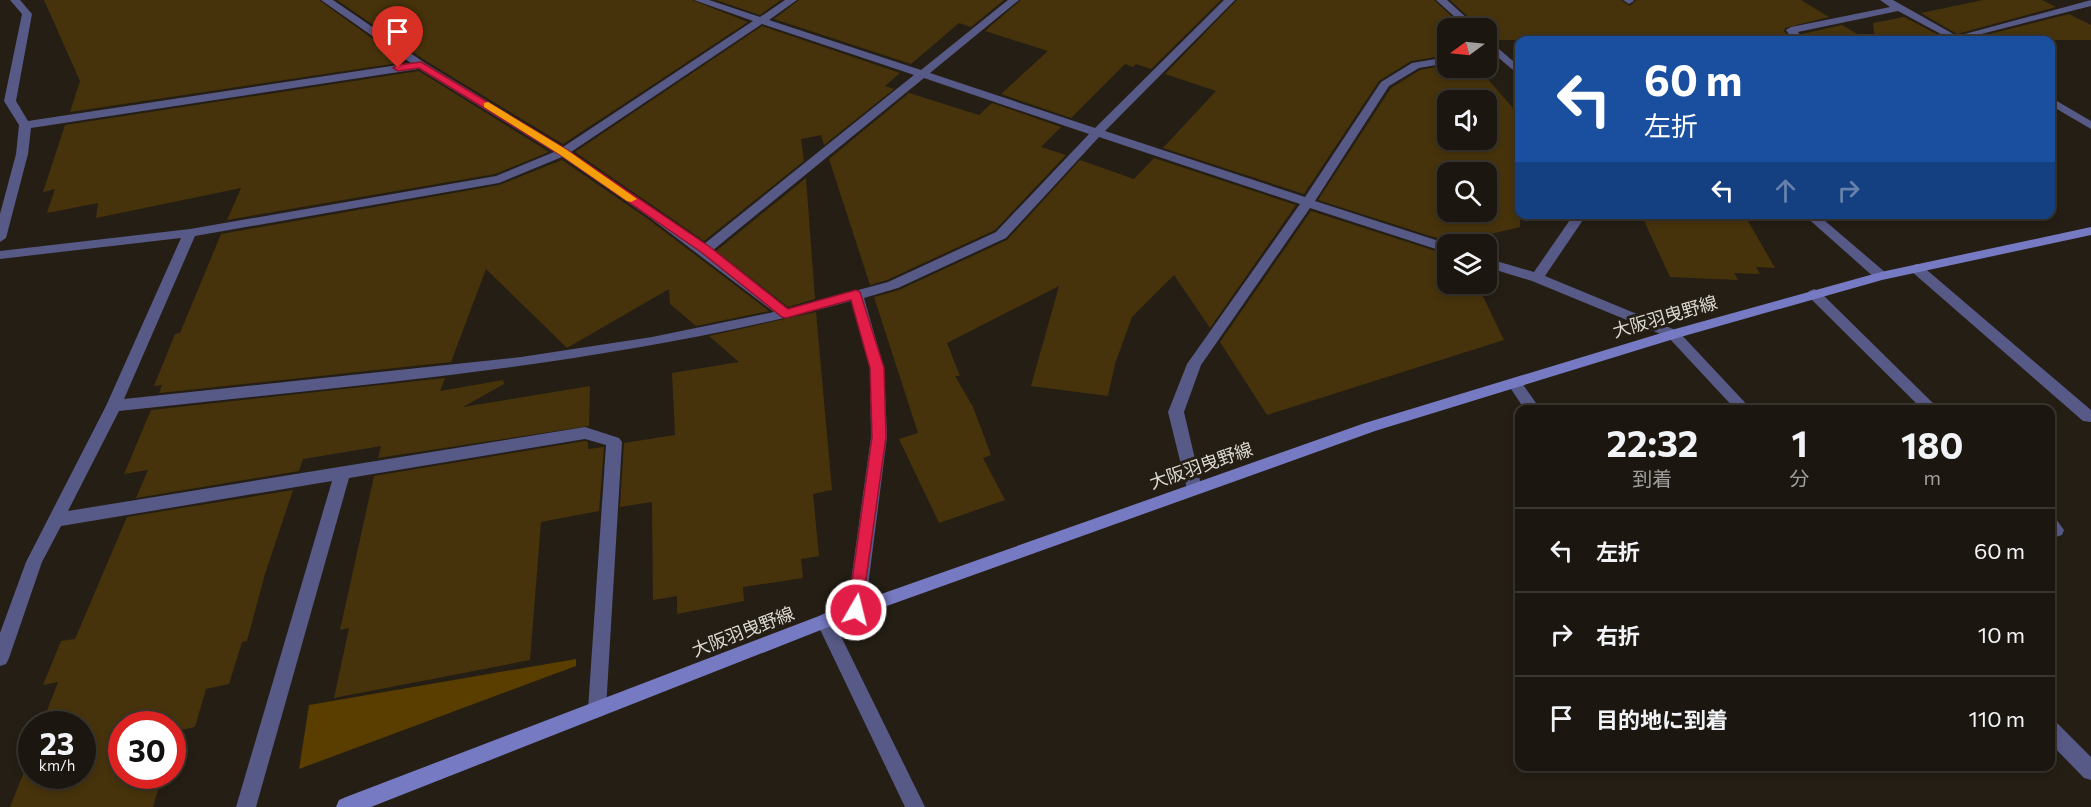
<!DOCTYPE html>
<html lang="ja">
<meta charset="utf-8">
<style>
:root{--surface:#1b160f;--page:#241f18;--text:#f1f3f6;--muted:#a09f9e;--line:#39352f}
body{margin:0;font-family:Commissioner,"Noto Sans JP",sans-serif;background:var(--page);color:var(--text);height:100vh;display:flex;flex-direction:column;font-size:22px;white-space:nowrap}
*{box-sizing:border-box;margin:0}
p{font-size:20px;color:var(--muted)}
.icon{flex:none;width:33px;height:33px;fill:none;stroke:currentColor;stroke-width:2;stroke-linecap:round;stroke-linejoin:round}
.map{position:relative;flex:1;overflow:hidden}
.sheet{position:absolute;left:1515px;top:405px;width:540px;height:366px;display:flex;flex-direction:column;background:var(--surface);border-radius:12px;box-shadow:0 3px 9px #0003,0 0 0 2px var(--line)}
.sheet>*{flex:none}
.guide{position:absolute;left:1515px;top:36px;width:540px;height:183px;border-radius:12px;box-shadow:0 3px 9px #0003,0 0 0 2px var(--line);background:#1a4fa0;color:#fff;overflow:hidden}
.needle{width:39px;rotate:255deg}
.buttons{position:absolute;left:1437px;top:18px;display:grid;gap:12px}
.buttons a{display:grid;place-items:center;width:60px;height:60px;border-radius:12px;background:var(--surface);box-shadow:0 3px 9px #0003,0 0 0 2px var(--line);font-size:30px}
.speed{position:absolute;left:18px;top:711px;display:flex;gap:12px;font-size:30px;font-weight:700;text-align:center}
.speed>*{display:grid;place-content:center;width:78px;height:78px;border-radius:50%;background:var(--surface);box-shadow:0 3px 9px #0003,0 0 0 2px var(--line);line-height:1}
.speed small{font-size:15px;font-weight:400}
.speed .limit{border:9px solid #d22;background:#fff;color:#111}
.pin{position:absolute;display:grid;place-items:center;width:51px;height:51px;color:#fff;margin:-62px -26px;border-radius:50% 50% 50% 0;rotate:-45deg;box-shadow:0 0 6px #0007}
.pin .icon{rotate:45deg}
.me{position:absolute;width:66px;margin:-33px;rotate:8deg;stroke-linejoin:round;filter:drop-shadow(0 0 4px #0008)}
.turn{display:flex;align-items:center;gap:21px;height:126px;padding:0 30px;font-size:27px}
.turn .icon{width:78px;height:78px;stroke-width:2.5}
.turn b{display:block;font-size:42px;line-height:51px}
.lanes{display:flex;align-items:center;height:57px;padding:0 30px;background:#0003;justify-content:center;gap:30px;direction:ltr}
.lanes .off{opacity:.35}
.eta{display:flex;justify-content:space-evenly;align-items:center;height:102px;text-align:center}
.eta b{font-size:36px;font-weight:700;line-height:42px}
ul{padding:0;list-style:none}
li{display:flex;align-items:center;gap:18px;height:84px;padding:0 30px;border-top:2px solid var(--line)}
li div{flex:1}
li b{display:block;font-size:22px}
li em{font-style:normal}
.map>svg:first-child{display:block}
.green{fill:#593e00}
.building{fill:#46330c;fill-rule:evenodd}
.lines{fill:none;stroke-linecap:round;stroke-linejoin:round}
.lane{fill:#575986;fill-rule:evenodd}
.street{fill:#575986;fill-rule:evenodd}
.secondary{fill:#767ac2;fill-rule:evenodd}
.route{fill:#e11d48;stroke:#92132f;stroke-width:1.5}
.slow{fill:#f59e0b}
.labels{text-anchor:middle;stroke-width:6;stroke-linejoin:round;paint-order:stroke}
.street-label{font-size:18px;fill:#dcd8d2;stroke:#241e14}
</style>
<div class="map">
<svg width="2091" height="807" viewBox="0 0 2091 807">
<rect width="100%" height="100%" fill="#241e14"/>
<!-- green -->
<path class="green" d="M576,659V666L299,769L309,705Z"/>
<!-- building -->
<g class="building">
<path d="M44,0H319L405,62L70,112L80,81Z"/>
<path d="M337,0H692L748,22L563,144L426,61Z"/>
<path d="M716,0H781L760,15Z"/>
<path d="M799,0H1004L971,27L959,23L911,64L774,19Z"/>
<path d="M1021,0H1221L1151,69L1136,64L1133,67L1125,64L1071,118L1001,94L1048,51L985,31Z"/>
<path d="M1237,0H1434L1464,28H1448V55L1411,61L1379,81L1304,194L1163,148L1216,91L1165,74Z"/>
<path d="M1450,0H1621L1630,6L1636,0H1801L1829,17L1785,28L1784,31L1791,40H1492L1486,36V28H1480Z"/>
<path d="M1983,0H2042L2056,7L1957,34L1921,13Z"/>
<path d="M2069,14L2091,25V40H1966Z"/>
<path d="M1904,17L1948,40H1875L1873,23Z"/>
<path d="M1842,25L1867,40H1805L1802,34Z"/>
<path d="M762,26L900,73L885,86L894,89L824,145L821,135L801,139L804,161L704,241L575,152Z"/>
<path d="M1448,65V68H1478L1520,116V227L1457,242L1458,244H1450L1449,242L1318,200L1391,88L1420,70ZM1448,100H1486V140H1448ZM1448,172H1486V212H1448Z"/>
<path d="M419,71L549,152L495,174L227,220L241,188L96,218L98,203L47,213L55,189L43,192L65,125Z"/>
<path d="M909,93L979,115L992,103L1061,127L1041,147L1066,155L995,230L887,280L870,285L829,159Z"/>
<path d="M1154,158L1296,205L1210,328L1174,275L1132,317L1115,364L1108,396L1031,386L1059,286L947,343L960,376H955L973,407L991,455L983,458L1005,500L939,523L899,439L918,433L874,297L899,290L1007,240L1080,160L1134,179Z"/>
<path d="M562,160L648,219L769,311L696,326L670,304L669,289L567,348L486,269L451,362L159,393L162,385L154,386L175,334L180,333L221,234L499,185Z"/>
<path d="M806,178L815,299L788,307L716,251Z"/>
<path d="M1311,211L1448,255V284H1477L1504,340L1267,415L1220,342Z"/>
<path d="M1641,214H1705L1708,219L1744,214L1775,268L1756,267L1760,274L1734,273L1738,280L1670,277Z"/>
<path d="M816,312L832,490L813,494L819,556L801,559L803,578L743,587L744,601L677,614V596L653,600L652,502L620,507L624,443L675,435L672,373L739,362L709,336Z"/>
<path d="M445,378L440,391L503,380L504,384L463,407L590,386L589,426L378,458L381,446L303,459L299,471L136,498L148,470L124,474L151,410Z"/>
<path d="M585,441L588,442V449L604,447L599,511L541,522L530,660L334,698L349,628L340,630L374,476Z"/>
<path d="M293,490L265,574L247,641L242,642L229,684L206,689L195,727L176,731L172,742V724H122V776H162L153,807H10L32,752V776H82V724H42L58,682L43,685L61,641L75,639L127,517Z"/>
</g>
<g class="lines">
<!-- lane -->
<path class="lane" d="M2091,0V6L1958,40L1950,38Z"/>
<!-- street -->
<g class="street">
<path d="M10,0H20L32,14L16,101L28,121L411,63L321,0H333L425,63L563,147L753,21L694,0H709L760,17L785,0H797L769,20L921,70L1008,0H1019L930,73L1095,128L1224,0H1235L1105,131L1305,197L1381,82L1412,63L1448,57V63L1419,68L1389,86L1315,201L1448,244V253L1310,208L1201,365L1184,412L1202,489L1200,493L1194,495L1188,493L1168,412L1187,364L1300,204L1099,137L1006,238L898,288L864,298L884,368L887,437L865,610L862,615L856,617L850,615L847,610L871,437L870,368L851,301C612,366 364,384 119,411L68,511L585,427L619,438L622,442L606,709L604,715L597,718L590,715L588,709L606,445L585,439L349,478L256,807H236L332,481L61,526L42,562L9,658L6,664L0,666V633L26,562L106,406L181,238L0,259V251L190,229L496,176L554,152L419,69L31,128L28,154L6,238L0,242V214L16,154L19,125L4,101L22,14ZM762,24L914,75L704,244L571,152ZM924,78L1089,134L996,232L888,282L788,309L712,251ZM562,157L649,217L774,312L652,337L521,357L124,399L195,236L499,183Z"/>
<path d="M1436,0H1447L1478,28H1467Z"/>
<path d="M1623,0H1633L1634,1L1629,4Z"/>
<path d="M1880,0H1893L1964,40H1952L1898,11L1798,32L1803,40H1793L1786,30L1791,27L1890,7Z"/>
<path d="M1486,38L1520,67V76L1486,47Z"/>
<path d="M2050,97L2091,121V129L2050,105Z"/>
<path d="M1574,214H1587L1545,276L1678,331L1752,410H1736L1668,337L1532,281L1486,267V258L1534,272Z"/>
<path d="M1803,214H1817L1886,273L1888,276L1886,279H1876Z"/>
<path d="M1916,264L1921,265L2091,410V422L2083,421L1911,271L1909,268Z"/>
<path d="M1814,289L1819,291L1940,410H1923L1809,297L1807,294L1809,291Z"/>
<path d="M1514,378L1519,379L1541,410H1525L1507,383Z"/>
<path d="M2050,518L2056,519L2064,530L2062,535L2056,537L2050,535Z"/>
<path d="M825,613L831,616L925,807H905L816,621L819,616Z"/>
<path d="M2050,720L2057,723L2091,757V780L2084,778L2050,743Z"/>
</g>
<!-- secondary -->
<path class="secondary" d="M2091,227V235L1882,280L1677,338L1375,431L831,626L371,807H336L339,800L346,797L819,616L1365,423L1668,331L1881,272Z"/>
</g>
<!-- route -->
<path class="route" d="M421,62L567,150L710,247L788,309L856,290L860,292L884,368L886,437L861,615L856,617L850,615L848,610L872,437L870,368L851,300L786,318L782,317L701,252L559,154L419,68L398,71L393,68L398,65Z"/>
<!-- slow -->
<path class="slow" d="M488,102L567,150L637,199L631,202L627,201L559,154L484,107V103Z"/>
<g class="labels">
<!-- street labels -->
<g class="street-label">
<text transform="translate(1665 317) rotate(-16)" y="6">大阪羽曳野線</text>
<text transform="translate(1201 466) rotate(-19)" y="6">大阪羽曳野線</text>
<text transform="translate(743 632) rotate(-21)" y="6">大阪羽曳野線</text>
</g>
</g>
</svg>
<div class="buttons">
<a><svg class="needle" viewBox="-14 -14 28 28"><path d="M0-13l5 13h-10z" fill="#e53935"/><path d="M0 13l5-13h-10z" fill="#a09f9e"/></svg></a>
<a><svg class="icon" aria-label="sound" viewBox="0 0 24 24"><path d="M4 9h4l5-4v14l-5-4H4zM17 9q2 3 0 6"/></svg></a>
<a><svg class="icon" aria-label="search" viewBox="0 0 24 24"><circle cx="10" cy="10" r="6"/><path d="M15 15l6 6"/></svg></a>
<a><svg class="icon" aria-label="layers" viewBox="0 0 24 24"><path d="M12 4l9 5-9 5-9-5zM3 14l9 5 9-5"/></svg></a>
</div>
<div class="speed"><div>23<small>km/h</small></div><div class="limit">30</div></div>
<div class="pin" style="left:398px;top:68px;background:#d93025"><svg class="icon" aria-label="arrive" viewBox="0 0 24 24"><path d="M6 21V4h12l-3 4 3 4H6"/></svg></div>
<svg class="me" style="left:856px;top:610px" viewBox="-20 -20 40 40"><circle r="17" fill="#e11d48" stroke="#fff" stroke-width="3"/><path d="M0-11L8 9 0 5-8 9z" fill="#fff"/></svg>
<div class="guide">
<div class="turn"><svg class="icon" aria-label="left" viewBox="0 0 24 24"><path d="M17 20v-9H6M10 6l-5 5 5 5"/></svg><div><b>60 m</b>左折</div></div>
<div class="lanes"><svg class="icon" aria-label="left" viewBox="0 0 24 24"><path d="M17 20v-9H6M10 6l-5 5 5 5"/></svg><svg class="icon off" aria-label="ahead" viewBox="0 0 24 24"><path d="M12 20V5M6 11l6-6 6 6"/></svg><svg class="icon off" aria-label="right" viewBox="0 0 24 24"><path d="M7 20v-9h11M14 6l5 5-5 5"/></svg></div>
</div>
<section class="sheet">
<div class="eta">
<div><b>22:32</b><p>到着</p></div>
<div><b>1</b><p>分</p></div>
<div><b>180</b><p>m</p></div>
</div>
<ul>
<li><svg class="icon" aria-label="left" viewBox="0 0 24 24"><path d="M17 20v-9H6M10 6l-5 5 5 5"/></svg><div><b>左折</b></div><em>60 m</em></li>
<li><svg class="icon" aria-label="right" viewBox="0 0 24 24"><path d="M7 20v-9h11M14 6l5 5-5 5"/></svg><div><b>右折</b></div><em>10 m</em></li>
<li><svg class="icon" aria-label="arrive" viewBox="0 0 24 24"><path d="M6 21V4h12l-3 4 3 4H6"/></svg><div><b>目的地に到着</b></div><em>110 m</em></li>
</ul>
</section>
</div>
